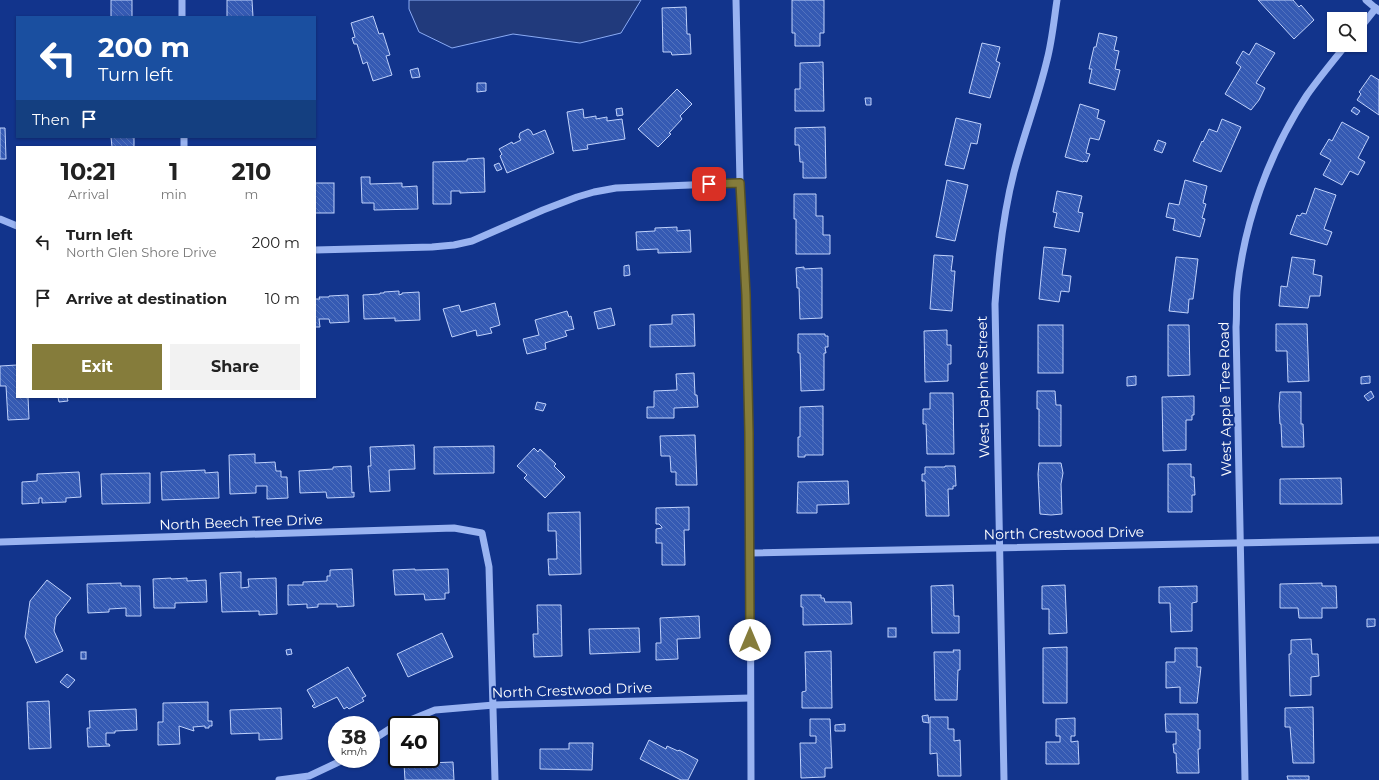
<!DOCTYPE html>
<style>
:root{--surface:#fff;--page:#f2f2f2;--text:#222;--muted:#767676;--accent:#857c3b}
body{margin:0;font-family:Montserrat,sans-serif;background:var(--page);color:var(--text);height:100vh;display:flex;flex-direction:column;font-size:15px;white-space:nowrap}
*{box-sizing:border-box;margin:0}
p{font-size:13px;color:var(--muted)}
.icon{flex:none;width:22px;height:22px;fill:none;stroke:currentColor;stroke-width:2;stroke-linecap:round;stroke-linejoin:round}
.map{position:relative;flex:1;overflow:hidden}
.panel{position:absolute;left:16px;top:146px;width:300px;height:252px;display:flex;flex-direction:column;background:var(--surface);border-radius:0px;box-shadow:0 1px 3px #0004}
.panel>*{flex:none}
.guide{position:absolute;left:16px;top:16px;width:300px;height:122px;border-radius:0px;box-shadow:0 1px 3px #0004;background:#1a4fa0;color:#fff;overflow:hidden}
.tools{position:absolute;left:1327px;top:12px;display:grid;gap:8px}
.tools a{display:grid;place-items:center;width:40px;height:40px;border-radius:0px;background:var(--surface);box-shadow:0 1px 3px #0004;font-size:20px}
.speed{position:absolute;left:328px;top:716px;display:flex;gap:8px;font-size:20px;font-weight:700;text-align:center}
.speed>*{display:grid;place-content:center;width:52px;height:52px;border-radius:50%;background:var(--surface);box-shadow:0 1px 3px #0004;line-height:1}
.speed small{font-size:10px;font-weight:400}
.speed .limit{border:2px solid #111;border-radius:6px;background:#fff;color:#111}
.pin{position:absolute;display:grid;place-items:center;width:34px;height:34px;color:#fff;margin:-17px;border-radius:8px;box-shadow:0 2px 6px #0006}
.me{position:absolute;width:44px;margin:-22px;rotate:0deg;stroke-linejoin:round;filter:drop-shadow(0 0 3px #0008)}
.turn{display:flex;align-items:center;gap:14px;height:84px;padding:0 16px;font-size:18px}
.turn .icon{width:52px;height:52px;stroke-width:2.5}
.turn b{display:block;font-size:28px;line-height:34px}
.then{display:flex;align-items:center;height:38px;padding:0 16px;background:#0003;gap:8px;font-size:15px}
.eta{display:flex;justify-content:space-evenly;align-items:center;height:68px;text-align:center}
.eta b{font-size:24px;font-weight:700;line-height:28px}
.primary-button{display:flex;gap:8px;margin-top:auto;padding:8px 16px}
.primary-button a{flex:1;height:46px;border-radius:0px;background:var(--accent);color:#fff;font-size:16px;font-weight:700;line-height:46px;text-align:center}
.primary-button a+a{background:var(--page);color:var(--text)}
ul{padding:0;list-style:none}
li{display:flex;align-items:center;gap:12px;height:56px;padding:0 16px}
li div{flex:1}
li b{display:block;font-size:15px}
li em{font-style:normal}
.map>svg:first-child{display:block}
.water{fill:#213a7c;stroke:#8aabf5}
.building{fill:url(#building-back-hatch);stroke:#c0d2fc}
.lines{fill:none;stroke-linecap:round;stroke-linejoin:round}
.minor{stroke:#99b3f1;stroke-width:7}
.route-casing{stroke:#565126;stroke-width:10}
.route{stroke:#857c3b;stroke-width:7}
.labels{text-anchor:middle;stroke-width:4;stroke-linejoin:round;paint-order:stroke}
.street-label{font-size:14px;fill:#fff;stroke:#12348c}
</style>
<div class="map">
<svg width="1379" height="780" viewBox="0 0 1379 780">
<defs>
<pattern id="building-back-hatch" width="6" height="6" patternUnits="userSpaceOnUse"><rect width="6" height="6" fill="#355ab3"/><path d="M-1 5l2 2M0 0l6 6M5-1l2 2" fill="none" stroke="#5373be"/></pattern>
</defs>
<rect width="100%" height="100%" fill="#12348c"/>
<!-- water -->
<path class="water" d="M409,0H641L621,33L580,43L513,34L452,48L419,32L409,9Z"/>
<!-- building -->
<g class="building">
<rect x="111" y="0" width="21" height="17"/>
<path d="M227,0H252L253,17H224H227Z"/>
<path d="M792,0H824V33H820V46H795V33H792Z"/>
<path d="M1258,0H1293L1299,7L1301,5L1314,20L1294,39Z"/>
<path d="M686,7L687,34H690L691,54L672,55L671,52H663L662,8Z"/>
<path d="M373,16L379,34L383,33L390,55L386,56L392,75L373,81L367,62L363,64L357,44H354L352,38L355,37L351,23Z"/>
<path d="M1099,33L1117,37L1114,50L1119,51L1115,69L1120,70L1115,90L1089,83L1092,69H1089L1094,47H1096Z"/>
<path d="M982,43L1000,47L996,61L1000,63L990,98L969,93Z"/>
<path d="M1256,43L1275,53L1256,83L1265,88L1259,100L1251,110L1225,94L1241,67L1236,63L1243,51L1249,55Z"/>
<path d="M823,62L824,111H795V89H800V63Z"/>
<path d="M418,68L420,77L412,78L410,70Z"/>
<path d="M1371,75L1379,80V115L1357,100L1361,94L1359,92Z"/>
<path d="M477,83H486V91L477,92Z"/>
<path d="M677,89L692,104L680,116L682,119L669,133L671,134L658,147L638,129Z"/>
<path d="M865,98H871V105H866Z"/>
<path d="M1080,104L1099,110L1097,118L1105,121L1099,140L1090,138L1086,153L1090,154L1087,162L1084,161L1083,162L1065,157Z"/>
<path d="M1354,107L1360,111L1357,115L1351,111Z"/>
<path d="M622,108L623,115L617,116L616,109Z"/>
<path d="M583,109L584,118L596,116V119L607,117V121L622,119L625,139L587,145L588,149L573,151L567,112Z"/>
<path d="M956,118L981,124L977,144L971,143L964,169L945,165Z"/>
<path d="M1222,119L1241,127L1221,172L1193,161L1202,141L1203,142L1209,129L1217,132Z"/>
<path d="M1342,122L1369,137L1358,158L1365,162L1358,175L1350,171L1342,185L1323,175L1331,160L1320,154L1329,139L1332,141Z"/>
<path d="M825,127L826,178H803V162H800L799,145H795V128Z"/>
<path d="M0,128H5L6,159H0Z"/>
<path d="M528,129L531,131L533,135L545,130L554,153L507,173L500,156L502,154L499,149L512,142L513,144L521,140L519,137L520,133Z"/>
<path d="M111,137H134V147H112Z"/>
<path d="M1158,140L1166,143L1162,153L1154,150Z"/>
<path d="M484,158L485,192L460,193V191H451V204H433V162L467,161V159Z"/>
<path d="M499,163L502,169L497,171L494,165Z"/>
<path d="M361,177H370V184L402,183V187L417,186L418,209L374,210V203H362Z"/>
<path d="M947,180L968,185L955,241L936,237Z"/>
<path d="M1185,180L1207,186L1203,203L1206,204L1202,218L1205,219L1200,237L1173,230L1175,219L1166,217L1169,203L1179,205Z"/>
<rect x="315" y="183" width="19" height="30"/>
<path d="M1315,188L1336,195L1324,229L1332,232L1327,245L1290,234L1297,215L1300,216L1302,213L1306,214Z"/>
<path d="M1057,191L1082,196L1078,212L1083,213L1079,232L1054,227L1057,213L1053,212Z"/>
<path d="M794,194H816V216H823V235H830V254H796V219H794Z"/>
<path d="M677,227V231L690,230L691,252L658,253V249L637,250L636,232L655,231V228Z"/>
<path d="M1044,247L1066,249L1062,275L1071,276L1069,292L1061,291L1059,302L1039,299Z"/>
<path d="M934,255L953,256L951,271H955L952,311L930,309Z"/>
<path d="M1176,257L1198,259L1193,299H1189L1188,313L1169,311Z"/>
<path d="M1292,257L1315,260L1313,274L1322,276L1320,296H1310L1308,308L1279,306L1281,286L1287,287Z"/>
<path d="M629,265L630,275L624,276V266Z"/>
<path d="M804,267V269L822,268V318L800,319L799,288H797L796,268Z"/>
<path d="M399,291V295L402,294V293L419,292L420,320L395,321V318L364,319L363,295L380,294V293H384V292Z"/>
<path d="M348,295L349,322L330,323L329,319H319L320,327H315V299H320L319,297H329V296Z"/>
<path d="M495,303L500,325L490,328L492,333L477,336L476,330L452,337L443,309L459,305L461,312Z"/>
<path d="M611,308L615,325L598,329L594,312Z"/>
<path d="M567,311L569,317L571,316L574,329L565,331L567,336L545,343L546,349L527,354L523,339L539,335L535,320Z"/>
<path d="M694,314L695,346L650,347V325L672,324V315Z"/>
<path d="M1276,324H1307L1309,381L1288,382L1287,351H1276Z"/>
<rect x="1038" y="325" width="25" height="48"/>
<path d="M1168,325H1189L1190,375L1168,376Z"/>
<path d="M947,330V345H951V364H948V381L925,382L924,331Z"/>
<path d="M798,334H825V336H828V347H825L826,353H824V390L801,391L800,353H798Z"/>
<path d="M17,365V397H28L29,419L8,420L6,386H0V366Z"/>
<path d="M694,373L695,395H697L698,407L674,408V418H647V407H654V391L677,390L676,374Z"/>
<path d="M1136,376V385L1127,386V377Z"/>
<path d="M1370,376V383L1361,384V377Z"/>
<path d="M1037,391H1055L1056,405H1061V446H1039V409H1037Z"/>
<path d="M1371,391L1374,397L1368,401L1364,396Z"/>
<path d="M1280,392H1301V424H1303L1304,447H1282L1281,424H1280L1279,406Z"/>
<path d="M930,393H953L954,454H927L926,424H923V409H930Z"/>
<path d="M1194,396V415H1192V420H1186V450L1163,451L1162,397Z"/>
<path d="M58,397H67L68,401L59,402Z"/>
<path d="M537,402L546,404L543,411L535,409Z"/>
<path d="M823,406V455H805V457H798V437H800V407Z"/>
<path d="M695,435L697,485H676V472H671L670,456H661L660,436Z"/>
<path d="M414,445L415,469L389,470L390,491L370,492L368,466H371L370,447Z"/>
<path d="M494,446V473L434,474V447Z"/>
<path d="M534,448L538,452L540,449L556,464L554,466L565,477L545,498L524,478L527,475L517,466Z"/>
<path d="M255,454V463L275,462L276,471H281V477H287L288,498L267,499V486H256V493L230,494L229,455Z"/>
<path d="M1039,463H1061L1063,473L1061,484L1062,514L1051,515L1040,514L1038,474Z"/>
<path d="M1168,464H1191V477H1194L1195,495H1192V512H1168Z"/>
<path d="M351,466L352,493L354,492V497L327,498L326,492L300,493L299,471L333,469V467Z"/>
<path d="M945,466H955L956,486H953V489H948L949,516H926L925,481H922V474H925V467H945Z"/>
<path d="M205,470V473L218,472L219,498L162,500L161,472Z"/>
<path d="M79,472L81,497L66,498V502L42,503V498H39V503L22,504V482L37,481V474Z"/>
<path d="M150,473V503L102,504L101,474Z"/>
<path d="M1341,478L1342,504H1280V479Z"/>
<path d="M848,481L849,504L817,505V513H797L798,482Z"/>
<path d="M689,507V530H684L685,565H662V543H656V529L662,528V527L659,524H656V508Z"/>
<path d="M580,512L581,574L549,575L548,559H557L556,531H548V513Z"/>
<path d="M352,569L354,606L337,607V604H318V607L307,608V604L288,605V585H303V582L327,581V576H330V570Z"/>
<path d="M415,569V570L448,569L449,593H445V599L425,600L424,594L395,595L393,570Z"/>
<path d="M241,572V588L249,587L248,579L276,578L277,614L259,615V611L222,612L220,573Z"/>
<path d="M171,578V579L187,578V581L206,580L207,602L175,603V608H154L153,579Z"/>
<path d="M47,580L71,598L56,617L54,631L63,651L36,663L25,637L30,601Z"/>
<path d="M121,583V586H140L141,616H126V608L109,609V612L88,613L87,584Z"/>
<path d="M1322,583V586H1336L1337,608H1322V618H1299L1298,608H1280V584Z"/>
<path d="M953,585L954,616H959V633H932L931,586Z"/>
<path d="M1065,585L1067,633L1049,634V609H1042V586Z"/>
<path d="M1197,586V602L1192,603V631L1171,632L1170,603H1159V587Z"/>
<path d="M801,595H821V598H824L825,602H851L852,624L803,625V607H801Z"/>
<path d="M537,605H561L562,656L534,657L533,634H538Z"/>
<path d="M699,616L700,638L677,639L678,659L656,660V643H661L660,618Z"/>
<path d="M1367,619H1375V626L1367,627Z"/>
<path d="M639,628L640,652L590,654L589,629Z"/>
<rect x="888" y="628" width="8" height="9"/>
<path d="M442,633L453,657L408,677L397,654Z"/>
<path d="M1311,639L1312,654H1318L1319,676L1311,677V695L1290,696L1289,654H1291V640Z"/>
<path d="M1067,647V703H1043V648Z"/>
<path d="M1175,648H1197V667H1201L1197,703H1180V687L1166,688V662H1175Z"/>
<path d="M291,649L292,654L287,655L286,650Z"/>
<path d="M953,650H960V670H958L957,700H935L934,652H954Z"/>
<path d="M831,651L832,708H802V692L806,691L805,652Z"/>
<rect x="81" y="652" width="5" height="7"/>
<path d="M348,667L366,696L362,698L364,701L349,709L347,707L344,709L337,697L314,708L312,706L315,704L307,690Z"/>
<path d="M67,674L75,680L68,688L60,682Z"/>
<path d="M49,701L51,748L29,749L27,702Z"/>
<path d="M208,702V721H212V726H209V728H205V726L193,727L194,731L179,726L180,744L158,745V722H163V703Z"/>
<path d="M1313,707L1314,763H1293L1290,727H1285V708Z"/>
<path d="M281,708L282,739L259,740V733L231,734L230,710Z"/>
<path d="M136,709L137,730L115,731V733H106V744H109L110,746L88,747L87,728H90L89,711Z"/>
<path d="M1165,714H1198V730H1200V749H1198L1199,773H1177L1176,753H1174L1173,744H1176V732H1166Z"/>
<path d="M928,715L929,723L923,722L922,716Z"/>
<path d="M930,717H948V729H954V741L960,740L961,776H938L937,753L930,754Z"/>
<path d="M1075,718V736H1071V742L1078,741L1079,764H1046V742H1060V736H1056V719Z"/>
<path d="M810,719H830L832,768H825V777L801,778L800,743H816V736H810Z"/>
<path d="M845,724V731H835V725Z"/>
<path d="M649,740L666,749L667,746L678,751L679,750L698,760L688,780H681L640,759Z"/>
<path d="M569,743H593L592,770L540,769V749H569Z"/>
<path d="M453,762L454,780H405L404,764Z"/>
<path d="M1287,776H1309V780H1288Z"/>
</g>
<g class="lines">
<!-- minor -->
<g class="minor">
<path d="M182,0V17"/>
<path d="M736,0L740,183L746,295L750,448L751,780"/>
<path d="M1366,0L1379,11"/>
<path d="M1360,28L1376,8"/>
<path d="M184,137V147"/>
<path d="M0,219L17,226"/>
<path d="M315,250L432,247L454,245L472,241L543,210L577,197L594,192L616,188L740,183"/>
<path d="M0,542L454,528L482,533L489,567L495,780"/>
<path d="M750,553L1379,540"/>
<path d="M398,725L435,710L494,705L750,698"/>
<path d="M371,741L391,728L397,725"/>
<path d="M279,780L309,776L345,759"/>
<path d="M1004,780L995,304C998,260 1003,215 1014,172C1024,134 1038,98 1047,60C1052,41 1054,20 1057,0"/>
<path d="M1245,780L1236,327C1237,315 1236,303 1237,291C1244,222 1269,153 1307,95C1319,78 1333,61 1346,45"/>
</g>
</g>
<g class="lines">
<!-- route casing -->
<g class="route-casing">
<path id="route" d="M709,184L740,183L746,295L749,433L750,640"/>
</g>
<!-- route -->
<use href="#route" class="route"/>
</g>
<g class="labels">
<!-- street labels -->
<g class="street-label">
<text transform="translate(983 387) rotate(-91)" y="5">West Daphne Street</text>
<text transform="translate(1225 399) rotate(-91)" y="5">West Apple Tree Road</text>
<text transform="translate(241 522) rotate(-2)" y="5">North Beech Tree Drive</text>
<text transform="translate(1064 533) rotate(-1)" y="5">North Crestwood Drive</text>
<text transform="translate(572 690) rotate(-2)" y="5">North Crestwood Drive</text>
</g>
</g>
</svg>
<div class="tools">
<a><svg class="icon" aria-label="search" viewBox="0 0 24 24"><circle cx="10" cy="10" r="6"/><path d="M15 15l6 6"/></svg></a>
</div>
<div class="speed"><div>38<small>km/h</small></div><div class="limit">40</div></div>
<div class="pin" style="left:709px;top:184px;background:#d93025"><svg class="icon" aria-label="arrive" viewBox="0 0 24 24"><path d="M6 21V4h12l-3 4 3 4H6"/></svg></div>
<svg class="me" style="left:750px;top:640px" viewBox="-20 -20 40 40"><circle r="19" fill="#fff"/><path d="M0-13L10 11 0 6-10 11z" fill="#857c3b"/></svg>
<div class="guide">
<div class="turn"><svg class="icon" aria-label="left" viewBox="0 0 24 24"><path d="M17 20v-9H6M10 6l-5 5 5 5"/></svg><div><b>200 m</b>Turn left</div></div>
<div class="then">Then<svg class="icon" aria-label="arrive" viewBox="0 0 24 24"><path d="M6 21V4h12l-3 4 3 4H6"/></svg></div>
</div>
<section class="panel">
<div class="eta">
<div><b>10:21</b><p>Arrival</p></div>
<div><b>1</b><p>min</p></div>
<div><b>210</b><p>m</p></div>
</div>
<ul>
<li><svg class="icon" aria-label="left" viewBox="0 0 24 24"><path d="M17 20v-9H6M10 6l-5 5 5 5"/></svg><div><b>Turn left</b><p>North Glen Shore Drive</p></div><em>200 m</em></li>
<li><svg class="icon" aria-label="arrive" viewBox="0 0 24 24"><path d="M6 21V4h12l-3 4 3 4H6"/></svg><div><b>Arrive at destination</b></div><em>10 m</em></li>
</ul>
<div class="primary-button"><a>Exit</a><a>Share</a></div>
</section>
</div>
